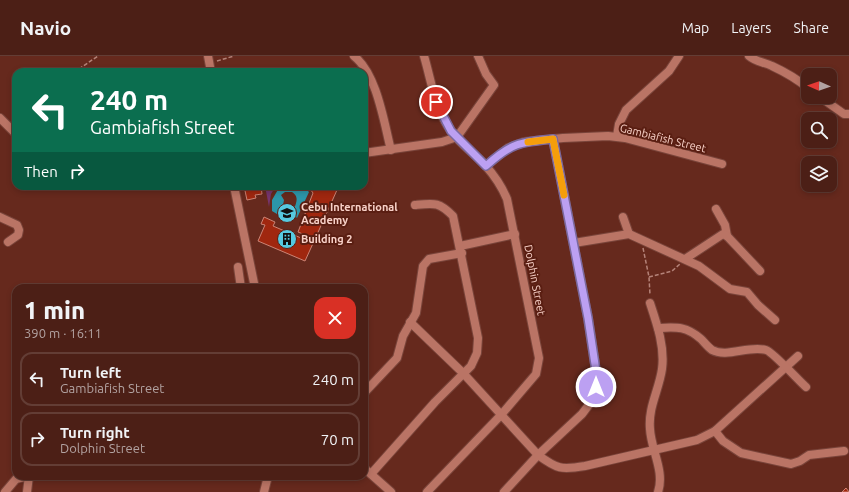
<!DOCTYPE html>
<meta charset="utf-8">
<style>
:root{--surface:#4c1f16;--page:#53271f;--text:#f1f3f6;--muted:#b2a2a1;--line:#633d35}
body{margin:0;font-family:Ubuntu,sans-serif;background:var(--page);color:var(--text);height:100vh;display:flex;flex-direction:column;font-size:15px;white-space:nowrap}
*{box-sizing:border-box;margin:0}
p{font-size:13px;color:var(--muted)}
.icon{flex:none;width:22px;height:22px;fill:none;stroke:currentColor;stroke-width:2;stroke-linecap:round;stroke-linejoin:round}
.map{position:relative;flex:1;overflow:hidden}
.side{position:absolute;left:12px;top:228px;width:356px;height:196px;display:flex;flex-direction:column;background:var(--surface);border-radius:12px;box-shadow:0 2px 6px #0003,0 0 0 1px var(--line)}
.side>*{flex:none}
.banner{position:absolute;left:12px;top:12px;width:356px;height:122px;border-radius:12px;box-shadow:0 2px 6px #0003,0 0 0 1px var(--line);background:#0b6e4f;color:#fff;overflow:hidden}
.needle{width:26px;rotate:272deg}
.controls{position:absolute;left:801px;top:12px;display:grid;gap:8px}
.controls a{display:grid;place-items:center;width:36px;height:36px;border-radius:8px;background:var(--surface);box-shadow:0 2px 6px #0003,0 0 0 1px var(--line);font-size:20px}
.pin{position:absolute;display:grid;place-items:center;width:34px;height:34px;color:#fff;margin:-17px;border:2px solid #fff;border-radius:50%;box-shadow:0 1px 4px #0007}
.me{position:absolute;width:44px;margin:-22px;rotate:0deg;stroke-linejoin:round;filter:drop-shadow(0 0 3px #0008)}
.turn{display:flex;align-items:center;gap:14px;height:84px;padding:0 12px;font-size:18px}
.turn .icon{width:52px;height:52px;stroke-width:2.5}
.turn b{display:block;font-size:28px;line-height:34px}
.then{display:flex;align-items:center;height:38px;padding:0 12px;background:#0003;gap:8px;font-size:15px}
.round{display:grid;place-items:center;flex:none;width:42px;height:42px;border-radius:12px;background:var(--page)}
.summary{display:flex;align-items:center;justify-content:space-between;height:68px;padding:0 12px}
h1{font-size:24px;font-weight:800;line-height:30px}
ul{padding:0;list-style:none}
li{display:flex;align-items:center;gap:12px;height:54px;margin:0 8px 6px;padding:0 4px;border:2px solid var(--line);border-radius:12px}
li div{flex:1}
li b{display:block;font-size:15px}
li em{font-style:normal}
header{display:flex;align-items:center;gap:24px;box-sizing:border-box;height:56px;padding:0 20px;background:var(--surface);border-bottom:1px solid var(--line)}
header strong{font-size:19px}
nav{display:flex;gap:22px;margin-inline-start:auto;font-size:14px}
.map>svg:first-child{display:block}
.green{fill:#76356d}
.water{fill:#2c96a9}
.building{fill:#a0270f;stroke:#cc8475}
.lines{fill:none;stroke-linecap:round;stroke-linejoin:round}
.minor-casing{stroke:#79443a;stroke-width:10}
.path{stroke:#b48278;stroke-width:1.5;stroke-dasharray:4 2;stroke-linecap:butt}
.minor{stroke:#ba7465;stroke-width:8}
.route-casing{stroke:#7a689d;stroke-width:10}
.route{stroke:#bca0f2;stroke-width:7}
.slow{stroke:#f59e0b;stroke-width:7}
.labels{text-anchor:middle;stroke-width:4;stroke-linejoin:round;paint-order:stroke}
.street-label{font-size:11px;fill:#f8d1c8;stroke:#5a1e12}
.poi-label{font-size:11px;font-weight:bold;fill:#f8d1c8;stroke:#5a1e12;text-anchor:start}
</style>
<header>
<strong>Navio</strong>
<nav><a>Map</a><a>Layers</a><a>Share</a></nav>
</header>
<div class="map">
<svg width="849" height="436" viewBox="0 0 849 436">
<rect width="100%" height="100%" fill="#66291d"/>
<!-- green -->
<path class="green" d="M265,130H276L271,138L269,151Z"/>
<!-- water -->
<path class="water" d="M280,130H303L309,136L297,162C288,153 304,144 292,136H285L281,139L284,144L283,149L284,152L283,156L277,158L272,155V144Z"/>
<!-- building -->
<g class="building">
<path d="M244,130H261L262,138L255,139L256,142L247,144Z"/>
<path d="M308,130H334L337,134L315,183L298,176L313,137Z"/>
<path d="M264,161L275,166L273,170L301,182L303,178L315,183L305,205L258,185L265,169L261,168Z"/>
<path d="M846,432L849,436H842Z"/>
</g>
<g class="lines">
<!-- minor casing -->
<g class="minor-casing">
<g id="minor">
<path d="M208,0L211,16"/>
<path d="M354,0C377,18 384,67 391,94"/>
<path d="M424,0C432,27 434,51 451,75C460,88 474,97 485,109C494,119 502,131 507,143L539,302L536,318L501,359L427,436"/>
<path d="M749,0C756,6 764,6 772,10C785,16 797,23 808,32"/>
<path d="M820,41L844,58H849"/>
<path d="M0,62L15,77"/>
<path d="M617,80L619,68L626,54L669,15L679,0"/>
<path d="M364,97L442,86L457,81L494,29L486,18L478,0"/>
<path d="M486,110L508,92L524,86L563,82L608,80L625,82L722,108"/>
<path d="M234,130L255,232"/>
<path d="M716,153L725,169L727,180"/>
<path d="M0,161L17,169L19,174L18,179L8,186"/>
<path d="M623,161L629,178"/>
<path d="M574,187L629,178L699,210L730,233L747,236L758,249L775,264"/>
<path d="M460,190L515,178"/>
<path d="M685,203L723,178L727,180L760,215"/>
<path d="M238,211L241,232"/>
<path d="M650,247C657,268 665,291 662,313C659,334 648,351 650,373C651,394 665,415 658,436"/>
<path d="M410,266L463,317L538,399C557,413 561,414 585,410L697,384L715,375L798,300"/>
<path d="M658,272C677,271 686,270 701,283C704,286 708,291 712,294C727,302 749,289 766,294C773,296 799,325 806,331"/>
<path d="M364,337L397,302L403,280L416,257L423,210L429,203L462,197"/>
<path d="M715,375L723,385L741,397L791,408L800,405L809,399L844,395"/>
<path d="M364,412L391,436"/>
<path d="M371,418L435,346L471,310L477,297L478,282L453,160C439,146 435,147 415,149"/>
<path d="M5,436L16,423L28,420"/>
<path d="M27,436L29,420"/>
<path d="M264,436L268,420"/>
<path d="M504,436L538,399L582,358L591,346L596,331V315L588,262L553,83"/>
</g>
</g>
<!-- path -->
<g class="path">
<path d="M217,5L234,0"/>
<path d="M79,13L98,0"/>
<path d="M643,192L649,221L650,239"/>
<path d="M649,221L672,215L680,208"/>
</g>
<!-- minor -->
<use href="#minor" class="minor"/>
</g>
<g class="lines">
<!-- route casing -->
<g class="route-casing">
<path id="route" d="M436,46L451,75L486,110C511,87 520,86 553,83L588,262L596,315V331"/>
</g>
<!-- route -->
<use href="#route" class="route"/>
<!-- slow -->
<path class="slow" d="M528,86L553,83L564,139"/>
</g>
<!-- icons -->
<defs>
<g id="school-disc" transform="scale(1)"><circle r="9.5" fill="#56c9e0" stroke="#5a1e12"/><path d="M0-5L7-2L0 1L-7-2ZM-4 1L0 2.5L4 1V4Q0 6-4 4Z" fill="#111"/></g>
<g id="building-disc" transform="scale(1)"><circle r="9.5" fill="#56c9e0" stroke="#5a1e12"/><path d="M-4-6H4V6H1V3H-1V6H-4ZM-2.5-4.3h1.7v1.8h-1.7ZM.8-4.3h1.7v1.8H.8ZM-2.5-1h1.7V.8h-1.7ZM.8-1h1.7V.8H.8Z" fill="#111"/></g>
</defs>
<g fill-rule="evenodd">
<use href="#school-disc" x="287" y="157"/>
<use href="#building-disc" x="287" y="183"/>
</g>
<g class="labels">
<!-- street labels -->
<g class="street-label">
<text transform="translate(663 82) rotate(14)" y="4">Gambiafish Street</text>
<text transform="translate(535 224) rotate(79)" y="4">Dolphin Street</text>
</g>
<!-- poi labels -->
<g class="poi-label">
<text x="301" y="155">Cebu International<tspan x="301" dy="13">Academy</tspan></text>
<text x="301" y="187">Building 2</text>
</g>
</g>
</svg>
<div class="controls">
<a><svg class="needle" viewBox="-14 -14 28 28"><path d="M0-13l5 13h-10z" fill="#e53935"/><path d="M0 13l5-13h-10z" fill="#b2a2a1"/></svg></a>
<a><svg class="icon" aria-label="search" viewBox="0 0 24 24"><circle cx="10" cy="10" r="6"/><path d="M15 15l6 6"/></svg></a>
<a><svg class="icon" aria-label="layers" viewBox="0 0 24 24"><path d="M12 4l9 5-9 5-9-5zM3 14l9 5 9-5"/></svg></a>
</div>
<div class="pin" style="left:436px;top:46px;background:#d93025"><svg class="icon" aria-label="arrive" viewBox="0 0 24 24"><path d="M6 21V4h12l-3 4 3 4H6"/></svg></div>
<svg class="me" style="left:596px;top:331px" viewBox="-20 -20 40 40"><circle r="17" fill="#bca0f2" stroke="#fff" stroke-width="3"/><path d="M0-11L8 9 0 5-8 9z" fill="#fff"/></svg>
<div class="banner">
<div class="turn"><svg class="icon" aria-label="left" viewBox="0 0 24 24"><path d="M17 20v-9H6M10 6l-5 5 5 5"/></svg><div><b>240 m</b>Gambiafish Street</div></div>
<div class="then">Then<svg class="icon" aria-label="right" viewBox="0 0 24 24"><path d="M7 20v-9h11M14 6l5 5-5 5"/></svg></div>
</div>
<section class="side">
<div class="summary"><div><h1>1 min</h1><p>390 m · 16:11</p></div><a class="round" style="background:#d93025;color:#fff"><svg class="icon" aria-label="close" viewBox="0 0 24 24"><path d="M6 6l12 12M18 6L6 18"/></svg></a></div>
<ul>
<li><svg class="icon" aria-label="left" viewBox="0 0 24 24"><path d="M17 20v-9H6M10 6l-5 5 5 5"/></svg><div><b>Turn left</b><p>Gambiafish Street</p></div><em>240 m</em></li>
<li><svg class="icon" aria-label="right" viewBox="0 0 24 24"><path d="M7 20v-9h11M14 6l5 5-5 5"/></svg><div><b>Turn right</b><p>Dolphin Street</p></div><em>70 m</em></li>
</ul>
</section>
</div>
